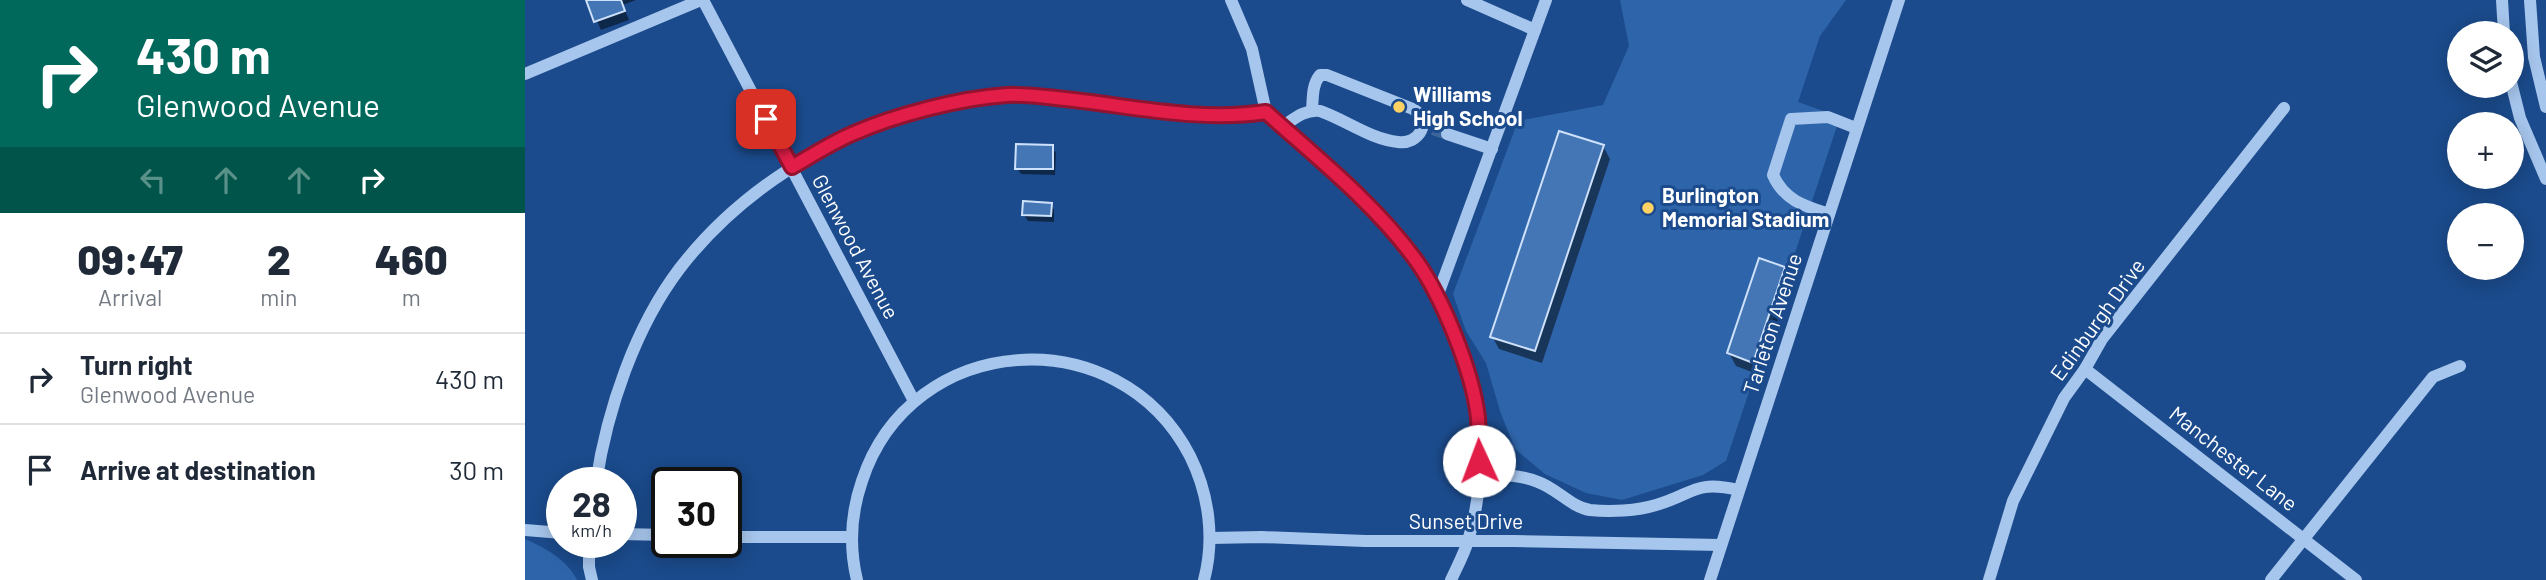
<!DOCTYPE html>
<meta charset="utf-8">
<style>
:root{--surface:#fff;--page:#f2f2f3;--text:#1f2937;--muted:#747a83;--line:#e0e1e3}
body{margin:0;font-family:Barlow,sans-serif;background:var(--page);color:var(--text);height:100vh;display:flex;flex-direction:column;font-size:26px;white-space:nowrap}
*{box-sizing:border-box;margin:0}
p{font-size:23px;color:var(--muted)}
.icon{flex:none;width:38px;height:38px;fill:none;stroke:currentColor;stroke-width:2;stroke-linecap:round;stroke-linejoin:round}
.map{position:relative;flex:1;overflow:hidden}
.panel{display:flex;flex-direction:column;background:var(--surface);width:525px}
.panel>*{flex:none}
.guide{background:#00695c;color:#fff;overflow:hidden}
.controls{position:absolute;left:1922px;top:21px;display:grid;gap:14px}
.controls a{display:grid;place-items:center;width:77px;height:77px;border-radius:50%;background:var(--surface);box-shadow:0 4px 18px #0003;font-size:35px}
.speed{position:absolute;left:21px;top:467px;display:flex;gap:14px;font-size:35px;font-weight:700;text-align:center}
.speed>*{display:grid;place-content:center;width:91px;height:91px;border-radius:50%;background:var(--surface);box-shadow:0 4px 18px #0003;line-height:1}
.speed small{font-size:18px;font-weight:400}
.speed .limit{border:4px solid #111;border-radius:10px;background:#fff;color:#111}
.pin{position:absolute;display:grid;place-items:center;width:60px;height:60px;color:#fff;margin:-30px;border-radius:14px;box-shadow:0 4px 10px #0006}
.me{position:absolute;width:77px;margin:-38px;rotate:358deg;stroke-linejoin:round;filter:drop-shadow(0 0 5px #0008)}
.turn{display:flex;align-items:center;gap:24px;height:147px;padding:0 21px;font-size:32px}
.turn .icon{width:91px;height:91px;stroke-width:2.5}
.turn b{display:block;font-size:49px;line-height:60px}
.lanes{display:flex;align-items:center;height:66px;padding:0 21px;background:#0003;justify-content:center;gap:35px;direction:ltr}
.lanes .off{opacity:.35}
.eta{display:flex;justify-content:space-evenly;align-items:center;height:119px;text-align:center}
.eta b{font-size:42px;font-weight:800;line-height:49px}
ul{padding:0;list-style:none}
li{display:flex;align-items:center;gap:21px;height:91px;padding:0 21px;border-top:2px solid var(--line)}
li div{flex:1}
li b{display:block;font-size:26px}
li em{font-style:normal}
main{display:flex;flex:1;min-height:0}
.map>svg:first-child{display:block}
.green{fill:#2e65aa}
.shadow{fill:#0007}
.building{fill:#4475b4;stroke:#cde1fa;stroke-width:2}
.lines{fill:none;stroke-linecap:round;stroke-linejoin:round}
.minor-tunnel{stroke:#3d669d;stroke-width:12;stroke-dasharray:12 6;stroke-linecap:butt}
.minor{stroke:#a7c6ed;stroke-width:12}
.route-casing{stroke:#92132f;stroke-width:18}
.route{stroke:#e11d48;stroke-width:12}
.poi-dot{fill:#fed364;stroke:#1b4b8c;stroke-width:2.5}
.labels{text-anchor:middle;stroke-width:6;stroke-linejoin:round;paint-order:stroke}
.poi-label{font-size:21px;font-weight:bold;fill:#fff;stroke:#1b4b8c;text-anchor:start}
.street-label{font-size:21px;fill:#fff;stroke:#1b4b8c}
</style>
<main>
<section class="panel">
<div class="guide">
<div class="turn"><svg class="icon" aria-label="right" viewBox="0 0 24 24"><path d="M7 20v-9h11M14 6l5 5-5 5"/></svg><div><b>430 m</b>Glenwood Avenue</div></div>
<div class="lanes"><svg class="icon off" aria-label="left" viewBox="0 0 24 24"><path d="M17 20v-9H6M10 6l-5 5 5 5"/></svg><svg class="icon off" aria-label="ahead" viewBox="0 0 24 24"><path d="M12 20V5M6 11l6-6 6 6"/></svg><svg class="icon off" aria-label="ahead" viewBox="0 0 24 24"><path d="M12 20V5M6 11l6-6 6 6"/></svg><svg class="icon" aria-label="right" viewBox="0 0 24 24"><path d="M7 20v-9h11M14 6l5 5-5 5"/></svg></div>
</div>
<div class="eta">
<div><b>09:47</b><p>Arrival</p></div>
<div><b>2</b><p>min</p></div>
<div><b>460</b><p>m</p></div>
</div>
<ul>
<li><svg class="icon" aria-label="right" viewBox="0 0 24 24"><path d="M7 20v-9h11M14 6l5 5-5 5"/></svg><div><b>Turn right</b><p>Glenwood Avenue</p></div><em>430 m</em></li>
<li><svg class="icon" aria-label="arrive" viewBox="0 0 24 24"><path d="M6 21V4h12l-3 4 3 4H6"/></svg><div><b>Arrive at destination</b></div><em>30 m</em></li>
</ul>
</section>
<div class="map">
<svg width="2021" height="580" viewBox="0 0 2021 580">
<rect width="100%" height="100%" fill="#1b4b8c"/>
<!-- green -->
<g class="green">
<path d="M1095,0H1321L1295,36L1273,102L1315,117L1201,461L1178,475L1097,500L1061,493L1020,474L990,449L975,411L961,363L941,331L928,294L993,121L1078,105L1104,46Z"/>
<path d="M0,539C21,548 42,560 52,580H0Z"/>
</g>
<!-- shadow -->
<g class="shadow">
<path d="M63,0H111L98,5L104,20L76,30Z"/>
<path d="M1078,146L1085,159L1017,363L974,349L967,336Z"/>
<path d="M527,147L531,153L530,175L496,174L492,168Z"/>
<path d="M526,204L529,210V222L503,221L499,215Z"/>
<path d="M1259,268L1266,281L1235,375L1211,366L1204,353Z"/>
</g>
<!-- building -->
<g class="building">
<path d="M61,0H96L100,11L69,22Z"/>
<path d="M1034,131L1079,145L1010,351L965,337Z"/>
<path d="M491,144L528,145V169H490Z"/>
<path d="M498,201L527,203L526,216L497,215Z"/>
<path d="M1234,258L1260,267L1228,363L1202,353Z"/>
</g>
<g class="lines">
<!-- minor-tunnel -->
<path class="minor-tunnel" d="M908,129L922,134"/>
<!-- minor -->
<g class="minor">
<path d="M178,0L389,401"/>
<path d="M706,0L727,49L741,112"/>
<path d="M942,0L1010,30"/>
<path d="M1977,0L1979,33"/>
<path d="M2005,0L2009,57L2021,107"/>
<path d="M0,74L176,0"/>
<path d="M1986,82L1995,118L2021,179"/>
<path d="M757,127C769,119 780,109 795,111C821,120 845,139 873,142C894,145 908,121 888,109L802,75H795C787,85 788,97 787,110"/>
<path d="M922,134L967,149"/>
<path d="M1304,214C1279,206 1259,200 1248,175L1266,119L1303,117L1331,128"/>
<path d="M912,297L1021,0"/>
<path d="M1560,369L1831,580"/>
<path d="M954,475C974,475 994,474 1013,482C1031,488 1046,507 1065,510C1085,512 1112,511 1131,505C1169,494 1169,480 1213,490"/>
<path d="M71,483C82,410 110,327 155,268C214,192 302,136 395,112C423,105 454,96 483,95C570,93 654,124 741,112C792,158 846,203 888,258C906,280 916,307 927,333C954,402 965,468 943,541C939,554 932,567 926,580"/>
<path d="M0,530L37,533"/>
<path d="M96,534L142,535"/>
<path d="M201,537H326"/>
<path d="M685,538L737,537L840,541H988L1196,545"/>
<path d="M64,542V567L67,580"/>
<path d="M332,580C324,547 326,513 337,481C386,331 593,317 665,456C684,494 690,539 679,580"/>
<path d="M1185,580L1374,0"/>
<path d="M1464,580L1488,501L1539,398L1560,369L1577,339L1759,108"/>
<path d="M1746,580L1908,377L1935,366"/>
</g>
</g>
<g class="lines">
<!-- route casing -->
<g class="route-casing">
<path id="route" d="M241,119L267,167C286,156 306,143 327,134C370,115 435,98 482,95C501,94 521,97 540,99C606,106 674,122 741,112C792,158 849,203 890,259C917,296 948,372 953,418C954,432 954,447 954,461"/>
</g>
<!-- route -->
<use href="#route" class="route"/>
</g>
<!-- markers -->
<g class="poi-dot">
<circle cx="874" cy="107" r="7"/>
<circle cx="1123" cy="208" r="7"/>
</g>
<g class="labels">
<!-- poi labels -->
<g class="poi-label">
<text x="888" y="102">Williams<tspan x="888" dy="24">High School</tspan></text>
<text x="1137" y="203">Burlington<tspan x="1137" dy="24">Memorial Stadium</tspan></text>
</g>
<!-- street labels -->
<g class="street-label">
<text transform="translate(330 247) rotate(62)" y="7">Glenwood Avenue</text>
<text transform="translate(1573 320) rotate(-54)" y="7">Edinburgh Drive</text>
<text transform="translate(1248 324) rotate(-72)" y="7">Tarleton Avenue</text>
<text transform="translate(1708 459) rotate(38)" y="7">Manchester Lane</text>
<text x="941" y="529">Sunset Drive</text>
</g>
</g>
</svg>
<div class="controls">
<a><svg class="icon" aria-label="layers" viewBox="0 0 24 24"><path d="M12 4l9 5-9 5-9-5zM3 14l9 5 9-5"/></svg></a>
<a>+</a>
<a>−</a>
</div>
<div class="speed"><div>28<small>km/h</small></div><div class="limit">30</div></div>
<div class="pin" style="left:241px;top:119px;background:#d93025"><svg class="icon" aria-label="arrive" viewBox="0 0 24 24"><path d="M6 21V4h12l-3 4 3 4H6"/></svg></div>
<svg class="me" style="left:954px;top:461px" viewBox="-20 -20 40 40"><circle r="19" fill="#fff"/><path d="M0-13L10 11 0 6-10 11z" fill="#e11d48"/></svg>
</div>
</main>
